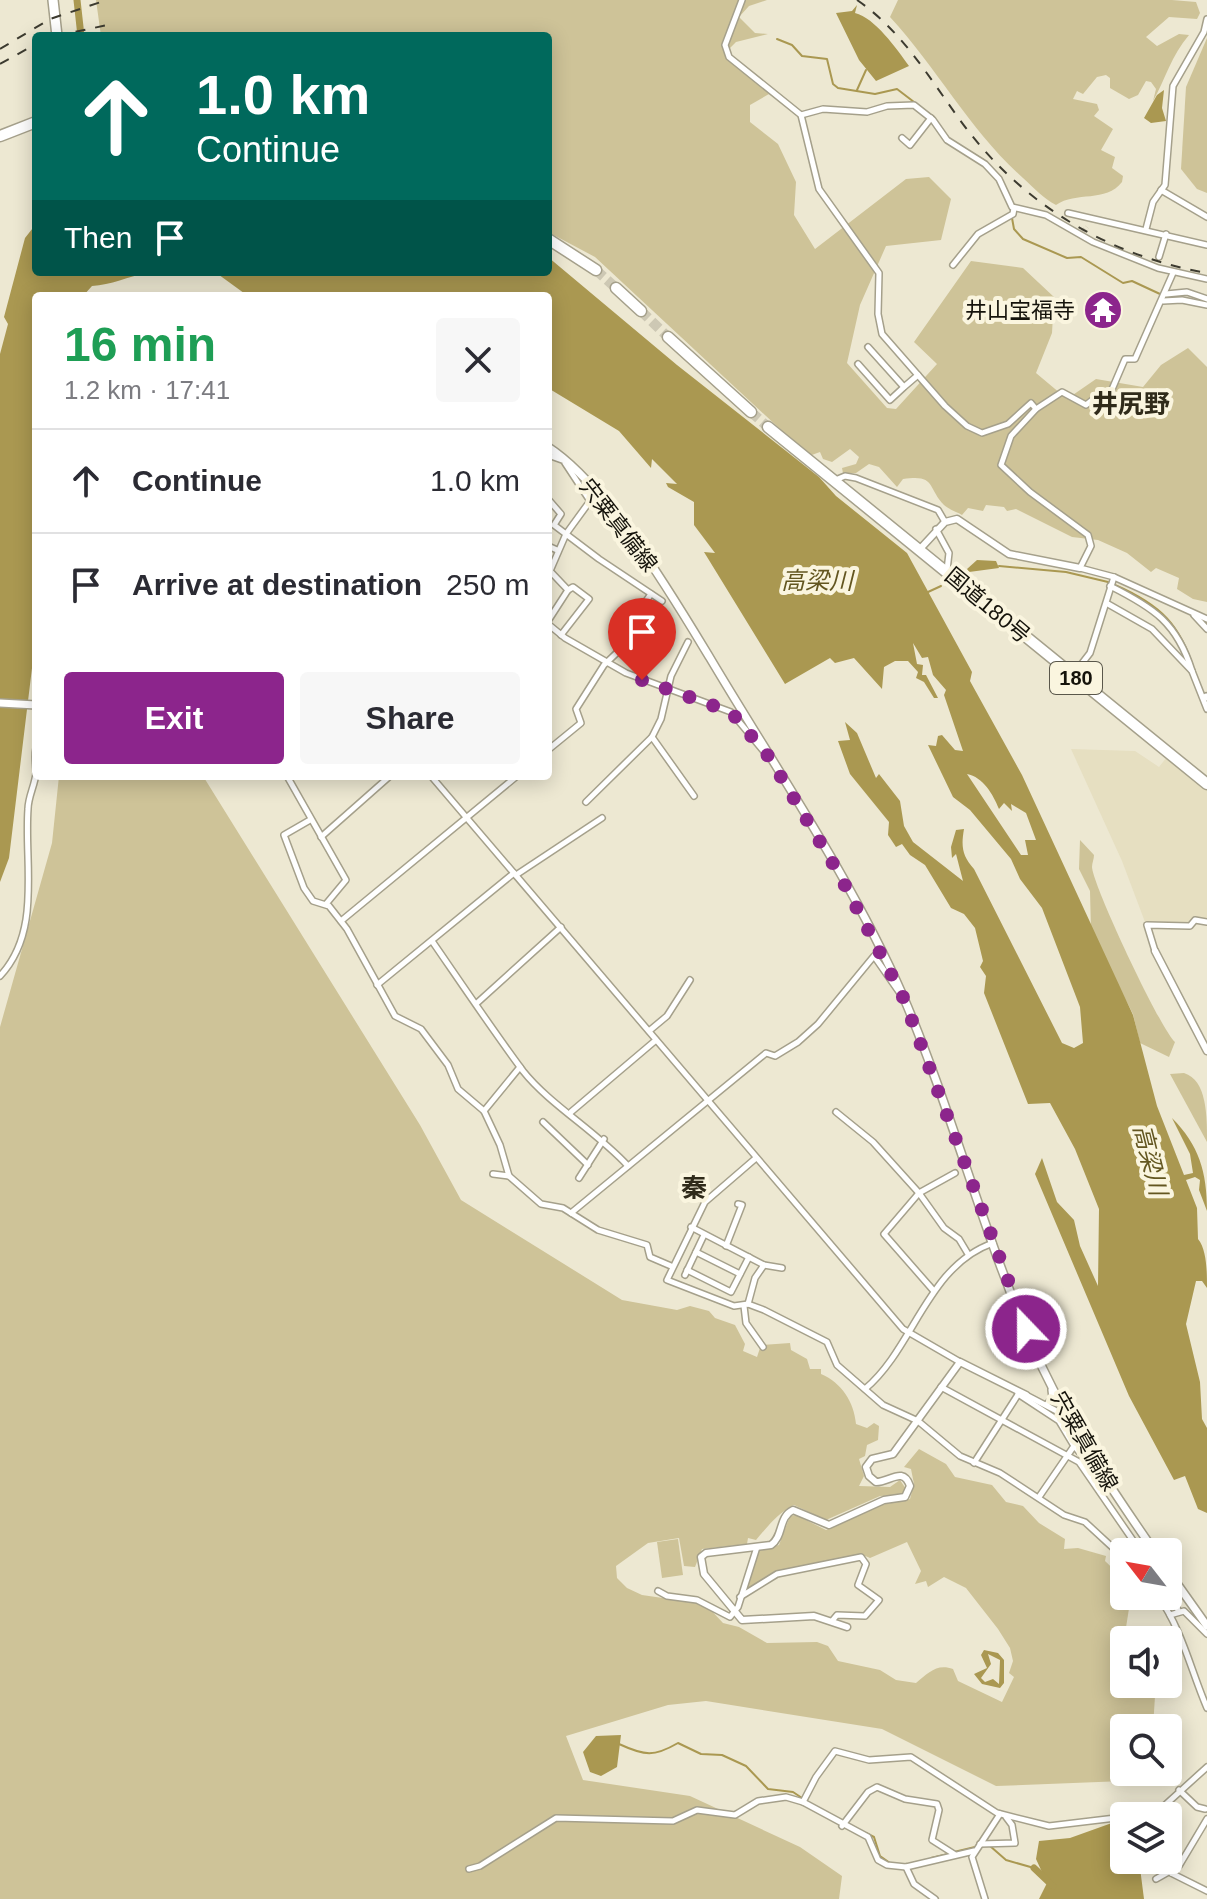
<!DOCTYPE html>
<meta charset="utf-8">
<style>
:root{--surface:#fff;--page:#f7f7f7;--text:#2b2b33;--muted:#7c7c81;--line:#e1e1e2;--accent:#8c258c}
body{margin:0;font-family:Helvetica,"Noto Sans JP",sans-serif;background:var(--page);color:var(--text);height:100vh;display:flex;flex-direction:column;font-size:30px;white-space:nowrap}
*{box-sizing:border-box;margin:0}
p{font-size:26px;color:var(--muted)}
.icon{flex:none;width:44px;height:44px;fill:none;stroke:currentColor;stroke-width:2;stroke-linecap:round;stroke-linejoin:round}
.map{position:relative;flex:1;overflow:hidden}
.sheet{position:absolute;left:32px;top:292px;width:520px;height:488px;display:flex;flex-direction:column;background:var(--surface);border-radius:8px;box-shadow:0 4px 20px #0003}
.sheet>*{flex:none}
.guide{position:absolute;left:32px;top:32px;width:520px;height:244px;border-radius:8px;box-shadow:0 4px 20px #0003;background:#00695c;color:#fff;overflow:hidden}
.needle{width:52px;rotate:301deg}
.tools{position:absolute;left:1110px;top:1538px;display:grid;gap:16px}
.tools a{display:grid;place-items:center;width:72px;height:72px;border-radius:8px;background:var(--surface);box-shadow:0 4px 20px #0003;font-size:40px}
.pin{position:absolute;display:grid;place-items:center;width:68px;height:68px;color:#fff;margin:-82px -34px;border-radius:50% 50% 50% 0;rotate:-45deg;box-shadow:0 0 8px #0007}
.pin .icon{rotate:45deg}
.me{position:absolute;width:88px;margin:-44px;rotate:338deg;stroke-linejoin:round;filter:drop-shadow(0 0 6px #0008)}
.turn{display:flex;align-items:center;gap:28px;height:168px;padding:0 32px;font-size:36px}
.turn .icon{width:104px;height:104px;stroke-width:2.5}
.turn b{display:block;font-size:56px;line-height:68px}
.then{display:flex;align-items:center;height:76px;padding:0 32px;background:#0003;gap:16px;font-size:30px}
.round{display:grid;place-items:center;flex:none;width:84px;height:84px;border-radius:8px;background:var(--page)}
.headline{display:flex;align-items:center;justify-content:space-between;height:136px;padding:0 32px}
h1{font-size:48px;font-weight:700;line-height:60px;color:#1e9e55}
.button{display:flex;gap:16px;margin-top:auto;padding:16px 32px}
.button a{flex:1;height:92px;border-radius:8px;background:var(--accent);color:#fff;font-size:32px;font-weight:700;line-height:92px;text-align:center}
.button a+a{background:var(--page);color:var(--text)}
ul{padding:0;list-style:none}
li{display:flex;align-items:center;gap:24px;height:104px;padding:0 32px;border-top:2px solid var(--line)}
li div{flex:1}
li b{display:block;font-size:30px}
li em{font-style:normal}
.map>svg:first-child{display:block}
.built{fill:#e6dfc1}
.green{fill:#cec398}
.water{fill:#aa9851;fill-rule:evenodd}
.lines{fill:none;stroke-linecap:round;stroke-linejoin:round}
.stream{stroke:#aa9851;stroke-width:2}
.river{stroke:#aa9851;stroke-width:7}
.minor-tunnel{stroke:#cdc8b4;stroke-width:5;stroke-dasharray:5 2.5;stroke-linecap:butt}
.trunk-tunnel{stroke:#cdc8b4;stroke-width:10;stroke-dasharray:10 5;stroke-linecap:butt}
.minor-casing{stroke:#a5a08b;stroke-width:8}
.tertiary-casing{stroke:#a5a08b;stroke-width:9}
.secondary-casing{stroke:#a5a08b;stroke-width:10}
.primary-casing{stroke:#a5a08b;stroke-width:12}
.trunk-casing{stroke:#a5a08b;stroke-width:13}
.minor{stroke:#fff;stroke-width:5}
.tertiary{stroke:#fff;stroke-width:6}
.secondary{stroke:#fff;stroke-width:7}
.primary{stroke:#fff;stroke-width:9}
.trunk{stroke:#fff;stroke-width:10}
.rail{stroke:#3d3b30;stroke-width:2;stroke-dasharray:10 10;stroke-linecap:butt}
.route{stroke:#8c258c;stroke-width:14;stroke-dasharray:0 25.2}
.labels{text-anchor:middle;stroke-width:8;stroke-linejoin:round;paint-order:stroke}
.shield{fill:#faf5df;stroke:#5a574b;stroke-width:2}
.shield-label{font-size:20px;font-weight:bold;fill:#15130b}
.poi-label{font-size:22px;fill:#15130b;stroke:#faf5df;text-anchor:end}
.street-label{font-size:22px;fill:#15130b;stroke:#faf5df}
.water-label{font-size:24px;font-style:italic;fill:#635620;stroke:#faf5df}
.quarter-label{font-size:26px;font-weight:bold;fill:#302b1a;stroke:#faf5df}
</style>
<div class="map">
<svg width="1207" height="1899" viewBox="0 0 1207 1899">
<rect width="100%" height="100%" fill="#ede8d2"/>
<!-- built -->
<path class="built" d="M1071,749L1135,751L1159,767L1167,757L1207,790V921L1195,918L1191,924L1145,922L1122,861Z"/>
<!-- green -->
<g class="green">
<path d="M96,0H767L749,6L739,17L755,33L768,34L736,42L725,53L769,94L750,105V122L778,144L796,182L794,215L815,249L906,179L929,177L951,199L941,240L886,246L860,305L847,363L887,408L896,409L937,364L914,342L971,261L1023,268L1054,297L1052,333L1036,373L1067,399L1096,379L1143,387L1161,365L1188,348L1207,367V602L1193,599L1177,589L1179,578L1156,568L1151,572L1127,553L1098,540L1072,537L1016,509L1007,511L1004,507L986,505L983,511L968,508L962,515C957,512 948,509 944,505C927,487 936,474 903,479L897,487L879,467L869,464L856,473H843L842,468L856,464L859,457L850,449L832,462L823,459L820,452L809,456L595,257L548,232V36H101Z"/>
<path d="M898,0H1172L1196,2L1200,13L1197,19L1169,17L1146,37L1157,46L1179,34L1189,35C1171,56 1166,78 1153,101L1156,89L1151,82L1146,81L1138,95L1129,99L1110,88V78L1106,75L1097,77L1083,94L1077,91L1073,99L1097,104L1099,110L1094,116L1113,129L1101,150L1115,157L1112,168L1123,176L1122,182C1106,203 1076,191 1056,205C1044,199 1033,187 1023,178C970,131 938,69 890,17Z"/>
<path d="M1207,38V193L1197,189L1181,169L1186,87Z"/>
<path d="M59,776H203L420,1125L461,1200L622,1300L677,1310L690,1306L709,1311L715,1318L735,1325L745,1344L743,1351L757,1357L761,1345L790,1343L791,1350L807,1359L810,1369H821V1374C842,1383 854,1402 856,1424L867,1428L874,1423L879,1426L878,1440L867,1445L865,1456L859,1459L864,1476L859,1486L890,1487L900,1480L906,1489L901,1495L880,1496L826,1520L794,1505C779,1512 767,1527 756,1540L748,1538L747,1544L702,1549L695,1567L684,1566L679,1538L648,1543L616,1566L617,1578L627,1588L642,1595L697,1603L709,1608L723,1623L739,1627L767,1643L817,1642L828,1646L838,1661L880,1670L896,1680L916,1683C928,1673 937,1663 953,1669L958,1681L1002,1702L1014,1677L1009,1673L1013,1661L1010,1648L998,1629L966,1588L944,1577L928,1587L926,1581L915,1584L921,1571L907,1542L870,1558C855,1551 848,1558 834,1561C800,1568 774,1571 745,1591L758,1550L779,1545L790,1516L796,1515L826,1530L881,1505L910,1499L914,1484L911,1469L904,1467L919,1449L946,1464L955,1477L992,1485L1006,1502L1023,1506L1039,1523L1065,1539L1064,1549L1078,1548L1106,1556L1105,1561C1115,1570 1124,1580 1124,1596H1131L1124,1640V1684H1149L1155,1696L1153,1728H1124V1772H1132L1124,1781L996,1786L882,1729L706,1701L668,1705L566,1736L583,1780L690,1796L800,1847L842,1876L839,1899H0V1027L52,843Z"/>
<path d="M1080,840L1094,855C1094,859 1092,863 1092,867C1093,886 1161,1030 1175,1042L1169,1057L1140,1043L1133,1014L1091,931L1090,891L1079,869Z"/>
<path d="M1184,1073C1207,1080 1207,1116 1207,1142L1170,1074Z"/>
<path d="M678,1539L683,1575L662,1578L657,1542Z"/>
</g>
<!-- water -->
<g class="water">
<path d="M857,5L855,13C875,18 896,48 909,66L876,81L859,60L836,13L852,11Z"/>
<path d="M1164,90L1162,108L1166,121L1151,123L1144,118L1157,95Z"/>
<path d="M36,224V272H148C128,277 111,285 92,286L83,296H36V635L9,858L0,882V354L8,324L4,317L25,238Z"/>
<path d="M548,257L677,365L819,477L836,496L907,553L972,672L970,681L1022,775L1133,1015L1157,1106L1184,1175L1193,1173L1190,1154L1172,1118C1199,1145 1207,1172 1207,1211L1199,1190L1200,1180L1195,1177L1186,1180L1197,1208L1198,1239C1207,1250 1207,1272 1207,1288L1202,1281H1196L1186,1324L1200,1382L1202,1419L1207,1428V1513L1198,1509L1185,1476L1174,1480L1129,1396L1035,1174L1042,1158L1057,1202L1074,1220L1080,1246L1098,1286L1099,1209L1075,1149L1050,1103L1028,1104L984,993L986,976L980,967L983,961L975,928L964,914L951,908L925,865L910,855L902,844L896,847L888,835L889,822L850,774L838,741L850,740L845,722L857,733L876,778L879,774L900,801L904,826L913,842L963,881L956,854L952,858L951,847L956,830L964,829C961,846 962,856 974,869L1062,1043L1074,1048L1083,1043L1080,1007L1042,908L1020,879L1011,859L970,810L953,797L928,745L936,746L938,736L942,735L955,750L963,751L944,695L946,690L933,675L928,657L922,658L913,643L917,664L923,665L922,675H926L938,698H934L924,682L916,678L918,672L908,661H895L884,667L882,689L854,658L835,663L830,658L785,684L704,552L715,553L694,525V502L668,487L666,483L677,484L652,459L651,468L619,431L548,388V296H248L215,272H548ZM967,774C983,777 993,794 999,809L1004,803L1012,811L1011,804L1026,813L1036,840H1025L1028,855H1021Z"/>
<path d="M977,560L996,561L999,568L969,572L967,569Z"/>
<path d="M984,1650L998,1653L1004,1660V1683L1000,1688L982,1684L974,1674L987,1668L981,1655ZM988,1654L1000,1660L999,1684L993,1679L985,1682L981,1678L991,1664Z"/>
<path d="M621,1735L617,1767L601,1776L590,1772L583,1752L596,1736Z"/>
<path d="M1123,1819L1124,1860H1139L1144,1899H1039L1047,1883L1036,1859L1039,1841L1070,1838Z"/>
</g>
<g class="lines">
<!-- stream -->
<g class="stream">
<path d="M777,39L792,45L802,56L827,59L833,84L838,88L875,94L897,89L931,115"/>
<path d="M857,90L866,70"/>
<path d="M962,147L984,160"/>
<path d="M1012,218L1014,229L1023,239L1067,258L1081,257L1123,283L1132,281L1160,294"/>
<path d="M1166,297L1179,295"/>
<path d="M999,566L1066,572L1108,582"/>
<path d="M1115,585C1161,605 1181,625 1195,673"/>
<path d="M928,592L941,586"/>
<path d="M1191,674L1203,705"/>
<path d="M619,1744C645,1756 654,1757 678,1743L701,1754L722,1755L746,1766L768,1789L793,1792L811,1804"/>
<path d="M866,1833L874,1837L880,1856L890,1863"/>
<path d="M990,1846L1006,1860L1034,1868"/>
<path d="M954,1852L975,1847"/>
<path d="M931,1858L948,1854"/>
<path d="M896,1864H910"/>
</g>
<!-- river -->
<g class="river">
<path d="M77,0L81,36"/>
<path d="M1034,1868L1053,1886"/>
</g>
<!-- minor-tunnel -->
<path class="minor-tunnel" d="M1082,233L1087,227"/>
<!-- trunk-tunnel -->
<g class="trunk-tunnel">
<path d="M596,270L616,288"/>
<path d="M641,311L668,337"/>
<path d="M751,412L768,427"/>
</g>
<!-- minor casing -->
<g class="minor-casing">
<g id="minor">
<path d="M742,0L725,45L729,57L801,115L819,189L879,273L878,314L882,334L945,406L967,426L982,433L1008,424L1031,403L1036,409L1011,436L1001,465L1030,492L1088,535L1091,546L1080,568L1114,577L1207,619"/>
<path d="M801,115L823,109L867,112L887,106L914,105L933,120L947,140L985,164L999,179L1012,207L1046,215L1093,242L1158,268L1207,279"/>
<path d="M902,138L910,145L931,118"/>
<path d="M1161,190L1207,217"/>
<path d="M1068,213L1207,245"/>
<path d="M1146,229L1153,202L1165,185L1173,86L1204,32L1207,19"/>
<path d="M1159,257L1166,234"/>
<path d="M953,265L978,234L1013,214L1014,208"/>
<path d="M1166,294L1187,292L1207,299"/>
<path d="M1163,301L1182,300L1207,305"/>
<path d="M868,347L904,387L918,375"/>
<path d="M858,364L890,400L903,388"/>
<path d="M1036,409L1062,392L1086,405L1096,397L1110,394L1125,359H1135L1173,273"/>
<path d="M548,455L562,460"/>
<path d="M833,481L845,476L856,478L938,510L945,522"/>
<path d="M548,499L561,514L554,525L599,559L662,601"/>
<path d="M936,529L949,553L947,570"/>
<path d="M548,546L557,550"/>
<path d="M1110,586C1154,608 1177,623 1192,671"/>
<path d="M1108,604L1152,629L1192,671L1207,709"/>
<path d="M1194,615L1207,629"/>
<path d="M548,621L568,590"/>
<path d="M548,624L565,638L626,673L731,712L766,754"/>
<path d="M561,635L589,599L573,587L568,590L550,571L566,534L590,501L565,463"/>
<path d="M1073,675L1090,653L1114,577"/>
<path d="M1206,696L1207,698"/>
<path d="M652,737L694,796"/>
<path d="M548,750L581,723L576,709L604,665L624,646L633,619L651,594"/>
<path d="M287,776L346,880L326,904"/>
<path d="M431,776L903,1329L960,1362"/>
<path d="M586,802L652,737L661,719L671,676L688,642"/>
<path d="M310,820L284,835L304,888L313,901L329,906L347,929L395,1016L421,1029L448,1065L458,1089L484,1111"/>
<path d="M321,837L390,776"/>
<path d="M516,875L602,818"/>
<path d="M341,921L517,776"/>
<path d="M432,941C461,983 494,1032 523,1071C549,1104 597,1132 628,1166"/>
<path d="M1155,951L1147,925L1190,926L1195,920L1207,922"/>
<path d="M0,976C42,931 24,864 28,809C28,797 35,785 36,773C36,764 34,757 36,748"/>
<path d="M377,985L514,873"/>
<path d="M477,1003L561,927"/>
<path d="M649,1031L667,1016L690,980"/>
<path d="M571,1112L656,1040"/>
<path d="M836,1112L873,1142L919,1193L944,1228L959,1239L968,1254"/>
<path d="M543,1122L588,1165"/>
<path d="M756,1158L705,1202L667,1280L734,1306L748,1304L764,1310L827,1342L837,1365L883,1405L918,1421L960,1456L1000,1473L1064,1515L1085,1522L1124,1558"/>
<path d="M493,1174L509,1176L541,1204L563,1208L598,1230L647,1245L650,1257L671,1266"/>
<path d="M509,1176L500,1145L484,1111L520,1067"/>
<path d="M579,1178L604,1139"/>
<path d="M571,1213L766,1053L775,1056L798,1042L818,1024L874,956L904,999"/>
<path d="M691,1227L764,1265L782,1268"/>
<path d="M726,1246L742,1205L738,1204"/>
<path d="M696,1252L740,1274"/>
<path d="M687,1270L731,1292L749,1257"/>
<path d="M685,1275L704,1235"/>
<path d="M933,1290L884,1234L919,1193L955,1173"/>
<path d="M748,1304L755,1278L764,1265"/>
<path d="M744,1306L746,1323L763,1347"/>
<path d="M941,1387L1079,1462L1141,1552"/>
<path d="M865,1389C914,1348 927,1266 993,1243"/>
<path d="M1018,1394L1059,1421L1074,1446L1103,1480"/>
<path d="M1026,1395L1068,1417"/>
<path d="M1047,1404L1052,1398L1051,1390"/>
<path d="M974,1463L1019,1393"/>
<path d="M1039,1497L1074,1446"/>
<path d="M658,1591L667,1596L697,1600L730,1617L738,1607L757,1547"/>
<path d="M1168,1592L1178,1610"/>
<path d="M1158,1596C1182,1629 1191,1671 1207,1708"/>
<path d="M740,1597L777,1574L861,1557L866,1564L858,1585L879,1600L865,1616L837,1615L832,1621"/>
<path d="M1170,1615L1184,1611L1207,1634"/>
<path d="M1179,1790L1197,1807L1205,1809"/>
<path d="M803,1802L816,1777L835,1751L869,1760L911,1757L997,1813L1049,1826L1124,1817"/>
<path d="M1129,1816H1141"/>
<path d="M1153,1816L1207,1767"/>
<path d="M842,1826L868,1792L877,1787L905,1799L937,1804L939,1810L932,1840L954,1854"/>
<path d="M980,1844L1015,1843L1012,1825L1006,1817"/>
<path d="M906,1867L914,1884L935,1899"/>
<path d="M469,1869L480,1866L556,1818L673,1821L697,1810L735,1815L758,1801L786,1797L803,1802L868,1837L878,1860L887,1865L906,1867L974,1851"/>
<path d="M1171,1873L1207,1891"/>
<path d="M1156,1879L1179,1866L1207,1819"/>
<path d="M985,1899L972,1857L1000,1814"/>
</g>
</g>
<!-- tertiary casing -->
<g class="tertiary-casing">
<g id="tertiary">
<path d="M920,549L945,522L957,519L1009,554L1080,568"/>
<path d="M1155,951L1207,1051"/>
<path d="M847,1627L814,1616L742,1620L704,1574L701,1557L706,1553L771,1545C784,1536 778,1517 793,1510L829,1525L884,1500L905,1497L910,1486C903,1466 890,1482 876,1482L869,1476L866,1467L872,1459L893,1454L960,1362L1026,1395"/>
</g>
</g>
<!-- secondary casing -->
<g class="secondary-casing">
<g id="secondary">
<path d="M548,447C607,485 673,597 710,658C776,769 851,878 903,996C955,1117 986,1247 1042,1367C1073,1432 1114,1493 1155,1552"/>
<path d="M0,703L36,705"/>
<path d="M1168,1571L1207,1626"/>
</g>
</g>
<!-- primary casing -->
<g class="primary-casing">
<path id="primary" d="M53,0L57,36"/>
</g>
<!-- trunk casing -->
<g class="trunk-casing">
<g id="trunk">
<path d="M0,136L36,122"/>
<path d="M548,239L596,270"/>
<path d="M616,288L641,311"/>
<path d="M668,337L751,412"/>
<path d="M768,427L1207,784"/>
</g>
</g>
<!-- minor -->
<use href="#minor" class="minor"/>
<!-- tertiary -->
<use href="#tertiary" class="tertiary"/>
<!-- secondary -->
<use href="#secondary" class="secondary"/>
<!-- primary -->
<use href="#primary" class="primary"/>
<!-- trunk -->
<use href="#trunk" class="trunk"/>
<!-- rail -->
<g class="rail">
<path d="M857,0C902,31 928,76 960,120C1020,203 1106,255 1207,273"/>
<path d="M56,36L112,24"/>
<path d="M0,49L50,19L101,2"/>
<path d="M0,64L36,44"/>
</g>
</g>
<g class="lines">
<!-- route -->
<path class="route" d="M642,680L731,712L769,757L838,872L904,999L1026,1329"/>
</g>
<!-- icons -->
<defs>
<g id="temple-disc" transform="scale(2)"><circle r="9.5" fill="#8c258c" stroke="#faf5df"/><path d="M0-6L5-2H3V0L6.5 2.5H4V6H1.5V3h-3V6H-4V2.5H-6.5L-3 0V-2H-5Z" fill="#fff"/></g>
</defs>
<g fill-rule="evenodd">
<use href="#temple-disc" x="1103" y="310"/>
</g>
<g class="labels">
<!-- shield labels -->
<rect class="shield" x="1050" y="662" width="52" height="32" rx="6"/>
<g class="shield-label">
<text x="1076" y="685">180</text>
</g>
<!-- poi labels -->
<g class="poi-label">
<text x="1075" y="318">井山宝福寺</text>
</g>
<!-- street labels -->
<g class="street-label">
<text transform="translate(619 525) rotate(52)" y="8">宍粟真備線</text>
<text transform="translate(988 605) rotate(40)" y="8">国道180号</text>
<text transform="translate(1085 1441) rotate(60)" y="8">宍粟真備線</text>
</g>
<!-- water labels -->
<g class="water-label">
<text x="817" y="589">高梁川</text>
<text transform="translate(1150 1160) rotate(76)" y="8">高梁川</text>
</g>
<!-- quarter labels -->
<g class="quarter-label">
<text x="1131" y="413">井尻野</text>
<text x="694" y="1197">秦</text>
</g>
</g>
</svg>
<div class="tools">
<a><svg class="needle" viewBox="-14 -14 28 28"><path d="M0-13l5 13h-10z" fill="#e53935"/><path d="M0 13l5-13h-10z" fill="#7c7c81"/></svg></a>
<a><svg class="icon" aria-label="sound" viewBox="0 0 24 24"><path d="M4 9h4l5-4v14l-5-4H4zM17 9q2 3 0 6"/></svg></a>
<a><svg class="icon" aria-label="search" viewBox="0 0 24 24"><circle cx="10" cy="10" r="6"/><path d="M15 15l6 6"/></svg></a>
<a><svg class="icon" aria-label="layers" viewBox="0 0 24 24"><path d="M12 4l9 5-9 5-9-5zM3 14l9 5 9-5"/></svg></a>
</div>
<div class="pin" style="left:642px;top:680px;background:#d93025"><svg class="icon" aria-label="arrive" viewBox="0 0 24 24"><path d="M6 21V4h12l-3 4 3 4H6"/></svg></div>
<svg class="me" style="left:1026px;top:1329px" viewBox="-20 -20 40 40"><circle r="17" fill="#8c258c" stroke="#fff" stroke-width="3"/><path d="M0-11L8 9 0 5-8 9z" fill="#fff"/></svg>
<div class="guide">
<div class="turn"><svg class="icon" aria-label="ahead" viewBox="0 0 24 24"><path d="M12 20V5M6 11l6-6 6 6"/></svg><div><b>1.0 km</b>Continue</div></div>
<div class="then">Then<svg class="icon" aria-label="arrive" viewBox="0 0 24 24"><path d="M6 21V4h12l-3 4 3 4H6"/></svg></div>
</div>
<section class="sheet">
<div class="headline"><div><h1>16 min</h1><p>1.2 km · 17:41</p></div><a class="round"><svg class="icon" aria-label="close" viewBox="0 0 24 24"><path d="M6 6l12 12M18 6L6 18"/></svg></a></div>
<ul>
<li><svg class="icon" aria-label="ahead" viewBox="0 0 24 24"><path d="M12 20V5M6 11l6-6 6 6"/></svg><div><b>Continue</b></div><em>1.0 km</em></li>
<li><svg class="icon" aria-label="arrive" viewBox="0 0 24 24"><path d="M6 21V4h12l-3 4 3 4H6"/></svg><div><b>Arrive at destination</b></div><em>250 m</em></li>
</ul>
<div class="button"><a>Exit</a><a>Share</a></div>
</section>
</div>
